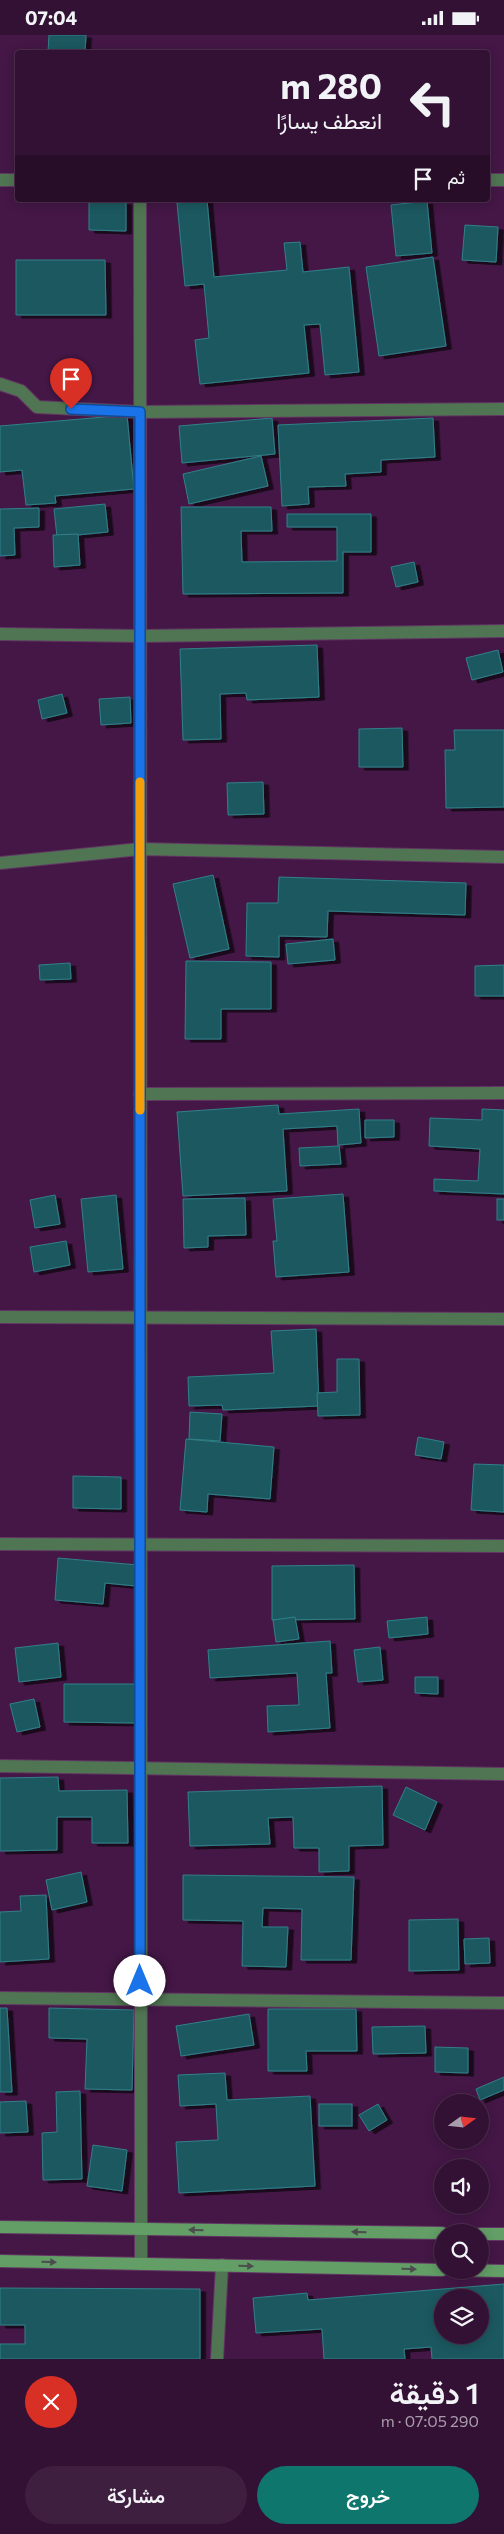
<!DOCTYPE html>
<html lang="ar">
<meta charset="utf-8">
<style>
:root{--surface:#331134;--page:#3e1f40;--text:#f1f3f6;--muted:#a99dac;--line:#4e314f;--accent:#0f766e}
body{margin:0;font-family:Commissioner,Vazirmatn,sans-serif;background:var(--page);color:var(--text);direction:rtl;height:100vh;display:flex;flex-direction:column;font-size:19px;white-space:nowrap}
*{box-sizing:border-box;margin:0}
p{font-size:16px;color:var(--muted)}
.icon{flex:none;width:28px;height:28px;fill:none;stroke:currentColor;stroke-width:2;stroke-linecap:round;stroke-linejoin:round}
.map{position:relative;height:2324px;overflow:hidden;direction:ltr}
.sheet{display:flex;flex-direction:column;background:var(--surface);flex:1}
.sheet>*{flex:none}
.guide{position:absolute;left:15px;top:15px;width:475px;height:152px;border-radius:5px;box-shadow:0 2px 12px #0003,0 0 0 1px var(--line);direction:rtl;background:#331134;color:var(--text);overflow:hidden}
.needle{width:32px;rotate:75deg}
.fabs{position:absolute;left:434px;top:2059px;display:grid;gap:10px}
.fabs a{display:grid;place-items:center;width:55px;height:55px;border-radius:50%;background:var(--surface);box-shadow:0 2px 12px #0003,0 0 0 1px var(--line);font-size:25px}
.pin{position:absolute;display:grid;place-items:center;width:42px;height:42px;color:#fff;margin:-51px -21px;border-radius:50% 50% 50% 0;rotate:-45deg;box-shadow:0 0 5px #0007}
.pin .icon{rotate:45deg}
.me{position:absolute;width:55px;margin:-28px;rotate:0deg;stroke-linejoin:round;filter:drop-shadow(0 0 4px #0008)}
.turn{display:flex;align-items:center;gap:18px;height:105px;padding:0 25px;font-size:22px}
.turn .icon{width:65px;height:65px;stroke-width:2.5}
.turn b{display:block;font-size:35px;line-height:42px}
.then{display:flex;align-items:center;height:48px;padding:0 25px;background:#0003;gap:10px;font-size:19px}
.round{display:grid;place-items:center;flex:none;width:52px;height:52px;border-radius:26px;background:var(--page)}
.headline{display:flex;align-items:center;justify-content:space-between;height:85px;padding:0 25px}
h1{font-size:30px;font-weight:600;line-height:38px}
.button{display:flex;gap:10px;margin-top:auto;padding:10px 25px}
.button a{flex:1;height:58px;border-radius:30px;background:var(--accent);color:#fff;font-size:20px;font-weight:600;line-height:58px;text-align:center}
.button a+a{background:var(--page);color:var(--text)}
.status{display:flex;justify-content:space-between;align-items:center;height:35px;padding:0 25px;background:var(--surface);direction:ltr}
.status svg{height:14px;fill:currentColor}
.map>svg:first-child{display:block}
.building{fill:#1d5960;stroke:#318089;fill-rule:evenodd;filter:url(#shadow)}
.lines{fill:none;stroke-linecap:round;stroke-linejoin:round}
.street-casing{stroke:#623763;stroke-width:14}
.secondary-casing{stroke:#623763;stroke-width:14}
.street{stroke:#507552;stroke-width:12}
.secondary{stroke:#629e66;stroke-width:12}
.oneway{fill:#4b4d4e}
.route-casing{stroke:#114b97;stroke-width:12}
.route{stroke:#1a73e8;stroke-width:9}
.slow{stroke:#f59e0b;stroke-width:9}
</style>
<div class="status"><b>07:04</b><svg viewBox="0 0 49 12"><path d="M0 12V9h3v3zM5 12V6h3v6zM10 12V3h3v9zM15 12V0h3v12zM26 1h20v11H26zM47 4h2v5h-2z"/></svg></div>
<div class="map">
<svg width="504" height="2324" viewBox="0 0 504 2324">
<defs>
<filter id="shadow"><feDropShadow dx="5.5" dy="3" stdDeviation="0" flood-color="#0009"/></filter>
</defs>
<rect width="100%" height="100%" fill="#441746"/>
<!-- building -->
<g class="building">
<path d="M49,0H86L85,18L48,17Z"/>
<path d="M207,165L214,242L287,235L284,208L300,207L303,237L349,232L359,337L325,340L320,289L304,290L309,338L200,349L195,305L209,303L204,249L185,251L177,168Z"/>
<path d="M89,166L126,167V196L89,195Z"/>
<path d="M427,166L432,218L396,221L391,170Z"/>
<path d="M465,190L498,192L496,227L462,225Z"/>
<path d="M433,222L446,311L379,321L366,232Z"/>
<path d="M16,225H105L106,280H16Z"/>
<path d="M127,380L134,454L55,461L56,468L26,470L22,435L0,437V391Z"/>
<path d="M272,383L275,419L182,428L179,391Z"/>
<path d="M433,383L435,422L381,425V437L345,439L346,451L308,452L309,469L282,471L278,390Z"/>
<path d="M261,421L268,451L189,469L183,439Z"/>
<path d="M105,469L108,497L57,502L54,474Z"/>
<path d="M181,472H271L272,496H241L242,527L337,526V492H287V479H371V517H343V558L183,559Z"/>
<path d="M39,473V492L14,493L15,520L0,521V474Z"/>
<path d="M78,499L80,530L54,532L53,500Z"/>
<path d="M414,527L418,547L396,552L391,532Z"/>
<path d="M317,610L319,662L247,665L246,658L220,659L221,704L183,705L180,614Z"/>
<path d="M498,615L503,637L472,645L466,623Z"/>
<path d="M62,659L67,678L42,684L38,665Z"/>
<path d="M130,662L131,688L101,690L99,664Z"/>
<path d="M402,693L403,732H359V694Z"/>
<path d="M454,695H504V772L446,773L445,715H455Z"/>
<path d="M263,747L264,779L228,780L227,748Z"/>
<path d="M213,840L229,914L190,923L173,849Z"/>
<path d="M279,842L466,848L465,880L328,876L327,902L279,901V922L246,921L247,868H278Z"/>
<path d="M333,904L335,925L288,929L286,909Z"/>
<path d="M186,926L271,927V974H221V1004H185Z"/>
<path d="M70,928L71,944L40,945L39,930Z"/>
<path d="M504,930V961H475V931Z"/>
<path d="M278,1070L279,1079L359,1074L361,1108L339,1110L341,1129L300,1131L299,1113L338,1111L337,1091L283,1094L287,1156L183,1161L177,1077Z"/>
<path d="M482,1074L504,1075V1159L434,1156V1144L478,1146L480,1114L429,1111L430,1083L482,1085Z"/>
<path d="M365,1085H394V1102L365,1103Z"/>
<path d="M343,1159L349,1237L276,1242L273,1206H277L273,1164Z"/>
<path d="M55,1160L60,1189L35,1193L30,1165Z"/>
<path d="M116,1160L123,1234L88,1237L81,1164Z"/>
<path d="M245,1163L246,1200L208,1201V1212L184,1213L183,1164Z"/>
<rect x="497" y="1164" width="7" height="21"/>
<path d="M66,1206L70,1230L34,1237L30,1212Z"/>
<path d="M316,1294L319,1371L223,1375L222,1370L189,1371L188,1342L274,1338L271,1296Z"/>
<path d="M337,1324H359L360,1380L318,1381L317,1358L337,1357Z"/>
<path d="M190,1377L222,1379L220,1406L189,1404Z"/>
<path d="M418,1402L444,1407L441,1424L415,1420Z"/>
<path d="M186,1404L274,1412L270,1464L208,1459L207,1477L180,1475Z"/>
<path d="M474,1429L504,1430V1477L471,1475Z"/>
<path d="M73,1441L121,1442V1474L73,1473Z"/>
<path d="M58,1523L138,1530L136,1551L105,1548L103,1569L55,1565Z"/>
<path d="M354,1530L355,1584L272,1585V1531Z"/>
<path d="M295,1582L299,1604L276,1607L273,1585Z"/>
<path d="M427,1582L428,1599L389,1603L387,1586Z"/>
<path d="M330,1606L332,1638H326L330,1693L268,1697L267,1671L299,1670L297,1638L210,1643L208,1615Z"/>
<path d="M58,1608L61,1642L19,1647L15,1613Z"/>
<path d="M380,1612L383,1645L358,1647L354,1615Z"/>
<path d="M415,1642H438V1659L415,1658Z"/>
<path d="M64,1649H135V1688L64,1687Z"/>
<path d="M34,1664L40,1692L17,1697L10,1669Z"/>
<path d="M58,1742L59,1756L127,1755L128,1808H92V1782H57V1815L0,1816V1743Z"/>
<path d="M382,1751L383,1810L349,1811V1836L319,1837V1813H294L293,1782L268,1783L270,1809L190,1811L188,1757Z"/>
<path d="M406,1752L437,1767L425,1795L393,1780Z"/>
<path d="M81,1837L87,1867L52,1875L46,1845Z"/>
<path d="M183,1840L354,1842L351,1925H301L302,1874L263,1873L262,1892H288L286,1932L242,1931L243,1886L183,1885Z"/>
<path d="M46,1860L49,1924L0,1927V1877L21,1876L20,1861Z"/>
<path d="M458,1884L459,1935L409,1936V1885Z"/>
<path d="M489,1903L490,1928L465,1929L464,1904Z"/>
<path d="M0,1973H7L12,2057H0Z"/>
<path d="M49,1973L134,1975L132,2055L85,2054L87,2004L49,2003Z"/>
<path d="M268,1974H356L357,2016H306L307,2036H268Z"/>
<path d="M249,1979L254,2010L181,2021L176,1991Z"/>
<path d="M425,1991L426,2018L373,2019L372,1992Z"/>
<path d="M435,2012L468,2013V2038L435,2037Z"/>
<path d="M225,2038L227,2065L310,2061L315,2151L179,2158L176,2107L218,2105L216,2069L180,2071L178,2040Z"/>
<path d="M504,2042V2055L480,2065L476,2054Z"/>
<path d="M80,2056L82,2144L43,2145L42,2098L57,2097L56,2057Z"/>
<path d="M26,2066L28,2097L0,2098V2067Z"/>
<rect x="319" y="2069" width="33" height="22"/>
<path d="M378,2069L387,2085L369,2096L359,2080Z"/>
<path d="M93,2110L127,2115L122,2156L87,2151Z"/>
<path d="M504,2249V2324H432L431,2312L404,2314L405,2324H324L322,2294L256,2298L253,2263L307,2258L308,2265ZM442,2262H480V2300H442Z"/>
<path d="M0,2253L200,2254V2324H0V2309H25V2290H0Z"/>
</g>
<g class="lines">
<!-- street casing -->
<g class="street-casing">
<g id="street">
<path d="M0,145H18"/>
<path d="M488,145H504"/>
<path d="M140,165L141,2229"/>
<path d="M0,349L21,356L37,372L140,377L504,374"/>
<path d="M0,599L140,601L504,596"/>
<path d="M0,828L140,814L504,822"/>
<path d="M140,1059L504,1058"/>
<path d="M0,1282L504,1284"/>
<path d="M0,1509L504,1511"/>
<path d="M0,1731L504,1739"/>
<path d="M0,1963L504,1968"/>
<path d="M217,2324L222,2230"/>
</g>
</g>
<!-- secondary casing -->
<g class="secondary-casing">
<g id="secondary">
<path d="M0,2192L442,2198"/>
<path d="M480,2199H504"/>
<path d="M0,2226L442,2235"/>
<path d="M451,2235L504,2236"/>
</g>
</g>
<!-- street -->
<use href="#street" class="street"/>
<!-- secondary -->
<use href="#secondary" class="secondary"/>
</g>
<!-- one-way arrows -->
<defs><path id="oneway-solid" d="M-6-.8H1V-3.2L6.5 0L1 3.2V.8H-6Z" transform="scale(1.25)"/></defs>
<g class="oneway">
<use href="#oneway-solid" transform="translate(196 2195) rotate(-179)"/>
<use href="#oneway-solid" transform="translate(359 2197) rotate(-179)"/>
<use href="#oneway-solid" transform="translate(49 2227) rotate(1)"/>
<use href="#oneway-solid" transform="translate(246 2231) rotate(1)"/>
<use href="#oneway-solid" transform="translate(409 2234) rotate(1)"/>
</g>
<g class="lines">
<!-- route casing -->
<g class="route-casing">
<path id="route" d="M71,374L140,377V1946"/>
</g>
<!-- route -->
<use href="#route" class="route"/>
<!-- slow -->
<path class="slow" d="M140,1075V747"/>
</g>
</svg>
<div class="fabs">
<a><svg class="needle" viewBox="-14 -14 28 28"><path d="M0-13l5 13h-10z" fill="#e53935"/><path d="M0 13l5-13h-10z" fill="#a99dac"/></svg></a>
<a><svg class="icon" aria-label="sound" viewBox="0 0 24 24"><path d="M4 9h4l5-4v14l-5-4H4zM17 9q2 3 0 6"/></svg></a>
<a><svg class="icon" aria-label="search" viewBox="0 0 24 24"><circle cx="10" cy="10" r="6"/><path d="M15 15l6 6"/></svg></a>
<a><svg class="icon" aria-label="layers" viewBox="0 0 24 24"><path d="M12 4l9 5-9 5-9-5zM3 14l9 5 9-5"/></svg></a>
</div>
<div class="pin" style="left:71px;top:374px;background:#d93025"><svg class="icon" aria-label="arrive" viewBox="0 0 24 24"><path d="M6 21V4h12l-3 4 3 4H6"/></svg></div>
<svg class="me" style="left:140px;top:1946px" viewBox="-20 -20 40 40"><circle r="19" fill="#fff"/><path d="M0-13L10 11 0 6-10 11z" fill="#1a73e8"/></svg>
<div class="guide">
<div class="turn"><svg class="icon" aria-label="left" viewBox="0 0 24 24"><path d="M17 20v-9H6M10 6l-5 5 5 5"/></svg><div><b>280 m</b>انعطف يسارًا</div></div>
<div class="then">ثم<svg class="icon" aria-label="arrive" viewBox="0 0 24 24"><path d="M6 21V4h12l-3 4 3 4H6"/></svg></div>
</div>
</div>
<section class="sheet">
<div class="headline"><div><h1>1 دقيقة</h1><p>290 m · 07:05</p></div><a class="round" style="background:#d93025;color:#fff"><svg class="icon" aria-label="close" viewBox="0 0 24 24"><path d="M6 6l12 12M18 6L6 18"/></svg></a></div>
<div class="button"><a>خروج</a><a>مشاركة</a></div>
</section>
